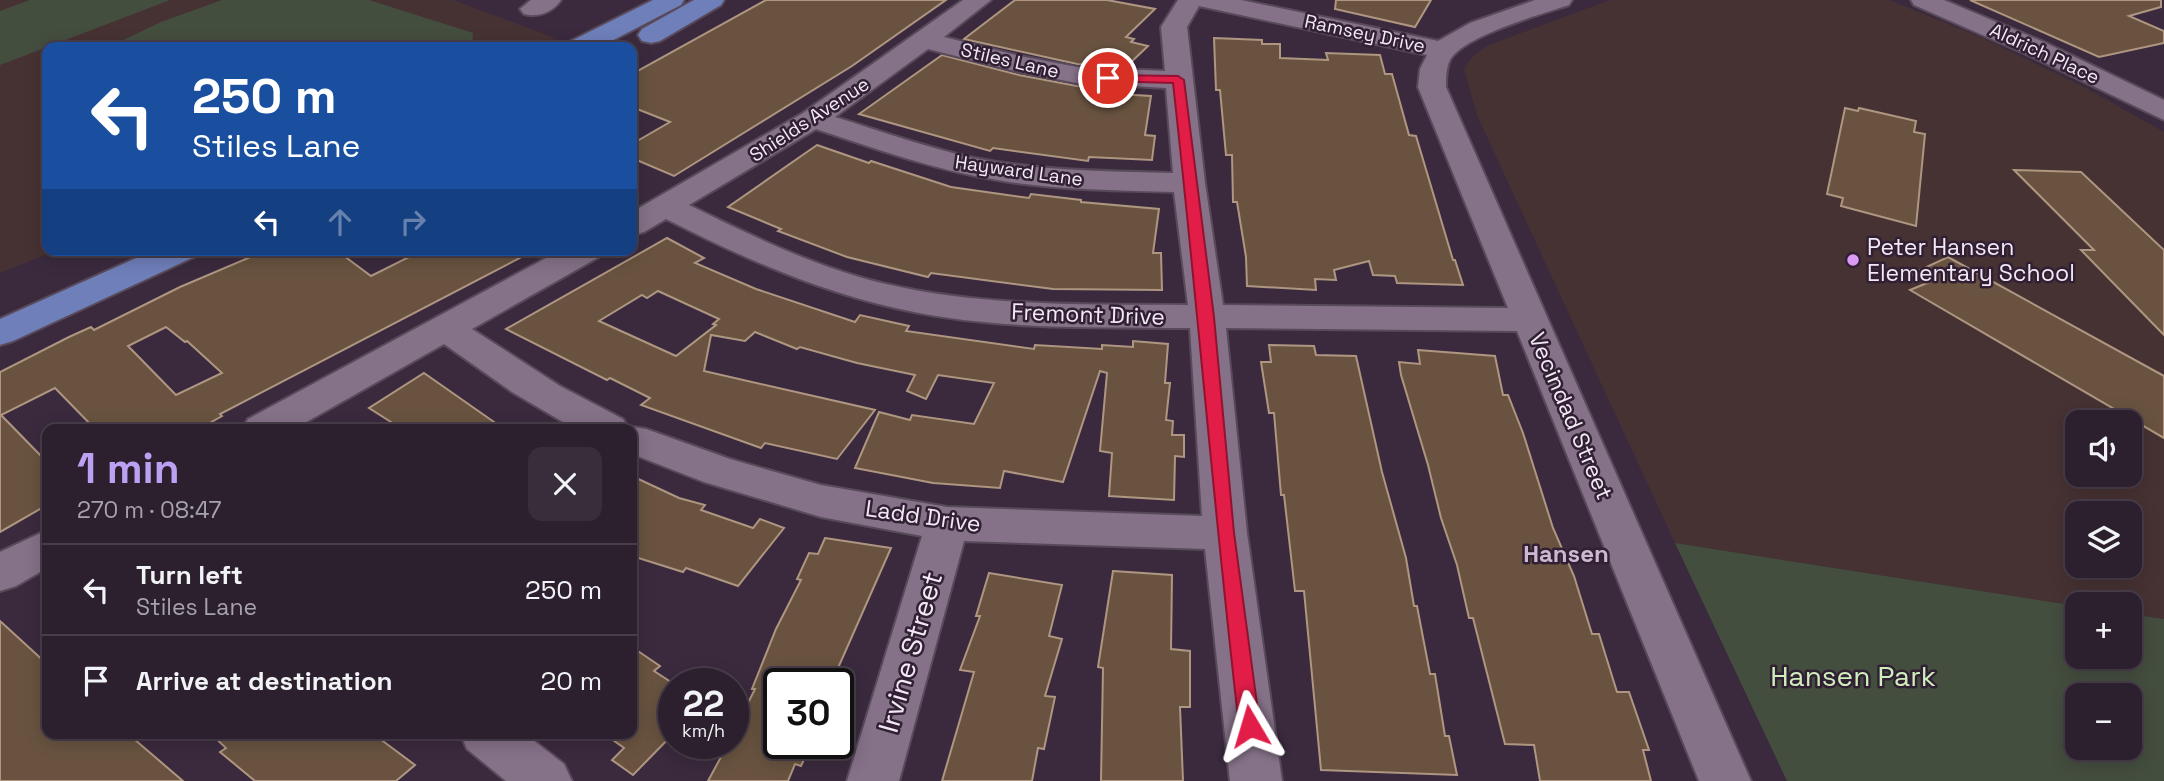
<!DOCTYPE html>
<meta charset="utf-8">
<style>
:root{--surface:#2c202e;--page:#382d3a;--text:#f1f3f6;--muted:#a6a3aa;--line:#483e4a;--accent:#bca0f2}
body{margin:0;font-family:"Space Grotesk",sans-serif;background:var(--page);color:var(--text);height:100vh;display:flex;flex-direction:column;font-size:26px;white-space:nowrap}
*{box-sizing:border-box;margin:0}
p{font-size:23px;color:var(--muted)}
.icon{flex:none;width:38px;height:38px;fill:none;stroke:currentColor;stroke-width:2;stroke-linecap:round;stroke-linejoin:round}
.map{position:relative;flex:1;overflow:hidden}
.drawer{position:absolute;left:42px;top:424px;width:595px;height:315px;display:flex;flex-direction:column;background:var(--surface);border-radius:14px;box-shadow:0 4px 18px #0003,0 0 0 2px var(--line)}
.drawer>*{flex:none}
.guide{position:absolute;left:42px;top:42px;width:595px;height:214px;border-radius:14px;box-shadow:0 4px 18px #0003,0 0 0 2px var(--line);background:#1a4fa0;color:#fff;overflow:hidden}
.buttons{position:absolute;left:2065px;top:410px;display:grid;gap:14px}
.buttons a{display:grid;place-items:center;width:77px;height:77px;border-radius:14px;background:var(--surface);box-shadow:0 4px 18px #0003,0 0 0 2px var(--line);font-size:35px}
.speed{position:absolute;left:658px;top:668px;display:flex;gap:14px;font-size:35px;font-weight:700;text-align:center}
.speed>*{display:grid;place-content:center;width:91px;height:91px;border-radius:50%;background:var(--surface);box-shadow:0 4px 18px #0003,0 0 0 2px var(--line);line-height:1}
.speed small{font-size:18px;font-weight:400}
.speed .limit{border:4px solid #111;border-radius:10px;background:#fff;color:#111}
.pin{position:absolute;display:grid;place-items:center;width:60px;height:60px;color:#fff;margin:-30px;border:4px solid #fff;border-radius:50%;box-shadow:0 2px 7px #0007}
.me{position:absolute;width:77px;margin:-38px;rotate:353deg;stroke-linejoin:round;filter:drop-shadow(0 0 5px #0008)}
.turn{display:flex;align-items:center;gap:24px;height:147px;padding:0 35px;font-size:32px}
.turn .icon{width:91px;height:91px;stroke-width:2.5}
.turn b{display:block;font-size:49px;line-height:60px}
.lanes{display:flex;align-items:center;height:66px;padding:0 35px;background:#0003;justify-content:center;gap:35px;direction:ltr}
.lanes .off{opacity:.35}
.round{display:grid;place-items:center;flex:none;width:74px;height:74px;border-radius:14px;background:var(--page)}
.headline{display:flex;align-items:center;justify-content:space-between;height:119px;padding:0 35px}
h1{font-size:42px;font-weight:700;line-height:52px;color:var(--accent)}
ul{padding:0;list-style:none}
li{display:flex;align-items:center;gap:21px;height:91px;padding:0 35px;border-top:2px solid var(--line)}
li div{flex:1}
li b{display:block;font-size:26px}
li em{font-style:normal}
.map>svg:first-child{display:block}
.education{fill:#473233;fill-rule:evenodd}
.green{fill:#444e3f;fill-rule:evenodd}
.building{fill:#695340;stroke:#ae9681;stroke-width:2;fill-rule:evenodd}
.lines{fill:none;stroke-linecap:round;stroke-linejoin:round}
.minor-casing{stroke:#584a5a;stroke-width:4}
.major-casing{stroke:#584a5a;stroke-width:4}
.minor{fill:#857188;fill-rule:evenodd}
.major{fill:#6f7fba;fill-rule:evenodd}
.route{fill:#e11d48;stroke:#92132f;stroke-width:2}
.poi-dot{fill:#da9af6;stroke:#312033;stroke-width:2.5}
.labels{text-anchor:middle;stroke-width:5;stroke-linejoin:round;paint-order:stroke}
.far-street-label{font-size:19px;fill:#f3e8f5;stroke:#312033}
.poi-label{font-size:23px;fill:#f3e8f5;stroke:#312033;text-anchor:start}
.street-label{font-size:23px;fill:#f3e8f5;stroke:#312033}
.neighbourhood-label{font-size:24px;font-weight:bold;fill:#ceb8d1;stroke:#312033}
.near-street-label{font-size:28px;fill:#f3e8f5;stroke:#312033}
.near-park-label{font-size:28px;fill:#ceefbc;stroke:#312033}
</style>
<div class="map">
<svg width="2164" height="781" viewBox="0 0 2164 781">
<rect width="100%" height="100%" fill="#3b2a3e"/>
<!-- education -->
<g class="education">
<path d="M0,0H453L555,38L535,47H47V250H57L0,273Z"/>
<path d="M1610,0H1889L1983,38L2082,86L2164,132V619L2130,614V604L2077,606L1675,543L1477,115L1464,69L1473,56L1489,45ZM2077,422H2130V474H2077ZM2077,513H2130V565H2077Z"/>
</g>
<!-- green -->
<g class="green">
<path d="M30,0H170L0,65V11Z"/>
<path d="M222,0H369L473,33L472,47H109L161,22Z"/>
<path d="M1675,543L2077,606V656H2130V614L2164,619V781H1787ZM2077,695H2130V747H2077Z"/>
</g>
<!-- building -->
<g class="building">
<path d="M766,0H946L852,66L674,176L632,158V144L670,122L632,107V74Z"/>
<path d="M1015,0H1107L1155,9L1126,37L1134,39L1131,42L1148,46L1126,67L1077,64L964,39Z"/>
<path d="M1336,0H1431L1415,27L1335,9Z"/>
<path d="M1970,0H2161V7L2129,16L2164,31V43L2099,57Z"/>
<path d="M1214,38L1262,40V44H1280V58L1328,60L1326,53L1380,55L1385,74H1392L1409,135L1416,136L1453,260H1455L1463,285L1397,283L1395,276L1373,275L1369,261L1334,270L1336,280L1315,279L1316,290L1247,286L1246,257L1237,202H1233L1232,155H1226L1220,90H1216Z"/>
<path d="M942,55L1019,75L1077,86L1105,87L1099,93L1151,96L1145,135L1155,136L1152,160L1089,157L1088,161L993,148L990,151L859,114Z"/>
<path d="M1845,108L1858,111L1859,108L1916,121L1914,132L1925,134L1916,226L1841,206L1843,198L1827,194Z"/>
<path d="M817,145L869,163L871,161L951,187L1029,198L1031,194L1081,200V202L1159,209L1153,253H1161L1162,290L1053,289L931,273L928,277L847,257L778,231L781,229L728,207Z"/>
<path d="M2014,170L2081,172L2164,250V335L2081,250H2094Z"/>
<path d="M667,238L704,258L695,263L756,289L855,322L860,315L909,326L906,331L1034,349L1035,345L1102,349V345L1133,347V341L1168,344L1165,383H1170L1166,420L1173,421L1172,435H1184V457L1175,456L1174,500L1109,496L1112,453L1100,451L1107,373L1100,371L1063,482L1004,471L1000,488L933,483L855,468L879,412L910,420L912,415L974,424L994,383L938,375L926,399L907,391L915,375L857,363L800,347L797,349L755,332L745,341L711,335L704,371L875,410L837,459L765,443L761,448L641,405L650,398L610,378L607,380L506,329ZM658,291L719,319L713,324L716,325L676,356L599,321L642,295L647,298Z"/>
<path d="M267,250H336L371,276L423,250H535L220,414L222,416L199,429H95L55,388L1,415L47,462V505L0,532V372L69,337L91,327L94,330L180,287ZM166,327L185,342L187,341L222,373L176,395L128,346Z"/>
<path d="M1948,257L2164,376V438L1910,290L1927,283L1911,274Z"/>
<path d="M1269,345L1314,346L1316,355L1356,356L1382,472L1406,558L1414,606H1417L1430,674H1435L1445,736H1449L1457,775L1321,770L1304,591H1295L1284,495H1281L1274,413H1269L1261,362H1271Z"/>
<path d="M1418,350L1495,356L1503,395H1508L1523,433L1553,528L1574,576L1592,634H1599L1617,692H1629L1649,750H1643L1651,781H1540L1534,745L1505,744L1473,618H1469L1457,565L1441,518L1428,465L1401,375L1399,362L1420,364Z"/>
<path d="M424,373L504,429H402L369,408Z"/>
<path d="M632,476L679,498L705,505L701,510L753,528L760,519L784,528L738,586L686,568L683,572L632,556Z"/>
<path d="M825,538L891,548L831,684H779V744H811L801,766L795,764L788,781H708L728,744H733V733L755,689H752L776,629L801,580L797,579L809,553L818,554Z"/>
<path d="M1113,571L1172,575L1171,649L1190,651V707H1180L1183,781H1101L1103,668L1098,667Z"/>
<path d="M989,573L1062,585L1049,636L1062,639L1045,696L1055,697L1044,749L1038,748L1032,781H942L974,672L960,670L980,616H976Z"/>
<path d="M0,621L47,664V733H127L183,781H0Z"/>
<path d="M632,647L660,666L654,671L674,684V733L633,775L612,760L624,748L603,733H632Z"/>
<path d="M210,733H372L415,765L396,781H255L220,752L226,748Z"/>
</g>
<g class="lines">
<!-- minor casing -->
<g class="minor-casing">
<g id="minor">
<path d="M531,0H561C553,12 538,18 524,14L520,9Z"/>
<path d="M963,0H991L944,37L1020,56L1077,67L1165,71L1161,27L1178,0H1241L1438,41L1470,23L1535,0H1572L1569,5C1542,14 1463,36 1450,60C1446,68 1446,78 1446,87L1751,781H1699L1517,331L1226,328L1247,533L1282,781H1230L1205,549L964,541L899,781H847L922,536L821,517L704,482L632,454V429H575L512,392L444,344L294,429H242L248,419L561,250H604L599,257L472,329L560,386L623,419L627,426L646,429L730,459L821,485L947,507L1202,516L1190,328C1098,327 1004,330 914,312C826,295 745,259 666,219L644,232L632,235V212L803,113ZM1199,6L1427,55L1420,69L1418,87L1508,308L1223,305L1205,183L1187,27ZM928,49L1019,72L1077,83L1166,88L1173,173C1106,171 1040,171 974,158C927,148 881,131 835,117ZM816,129C876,149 935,170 997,180C1056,190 1115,190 1174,192L1188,305C1087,304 984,307 886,284C817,268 752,236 689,205Z"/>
<path d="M1911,0H1944L2044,42L2164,100V120L2026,54L1914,5Z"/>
<path d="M47,530V568L16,586L0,591V552Z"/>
<path d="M460,733H524L564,764L572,781H506L467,749Z"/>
</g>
</g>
<!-- major casing -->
<g class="major-casing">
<g id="major">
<path d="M653,0H684L681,5L600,47H567L571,41Z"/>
<path d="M694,0H724L721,5L660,41L651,43L642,41L638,35L642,29Z"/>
<path d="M154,250H199L194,257L13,341L0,345V319Z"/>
</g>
</g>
<!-- minor -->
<use href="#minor" class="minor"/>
<!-- major -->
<use href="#major" class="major"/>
</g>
<!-- route -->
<path class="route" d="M1108,75L1178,76L1184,80L1214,317L1234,533L1260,726L1257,732L1250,735L1242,732L1239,726C1214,512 1197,297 1173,83L1104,81L1102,78Z"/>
<!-- markers -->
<circle class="poi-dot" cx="1853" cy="260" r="7"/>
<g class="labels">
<!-- far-street labels -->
<g class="far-street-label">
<text transform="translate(1365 33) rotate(12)" y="7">Ramsey Drive</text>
<text transform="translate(2045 53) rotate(25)" y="7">Aldrich Place</text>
<text transform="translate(1010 60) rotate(13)" y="7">Stiles Lane</text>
<text transform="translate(809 119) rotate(-33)" y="7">Shields Avenue</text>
<text transform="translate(1019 170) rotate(8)" y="7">Hayward Lane</text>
</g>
<!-- poi labels -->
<g class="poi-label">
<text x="1867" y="255">Peter Hansen<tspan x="1867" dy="26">Elementary School</tspan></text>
</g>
<!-- street labels -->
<g class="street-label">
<text transform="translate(1088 314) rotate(2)" y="8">Fremont Drive</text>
<text transform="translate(1571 416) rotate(67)" y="8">Vecindad Street</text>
<text transform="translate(923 516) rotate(8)" y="8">Ladd Drive</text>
</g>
<!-- neighbourhood labels -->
<g class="neighbourhood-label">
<text x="1566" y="562">Hansen</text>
</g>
<!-- near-street labels -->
<g class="near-street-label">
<text transform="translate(910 652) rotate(-74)" y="10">Irvine Street</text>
</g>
<!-- near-park labels -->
<g class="near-park-label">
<text x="1853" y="686">Hansen Park</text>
</g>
</g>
</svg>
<div class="buttons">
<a><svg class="icon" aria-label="sound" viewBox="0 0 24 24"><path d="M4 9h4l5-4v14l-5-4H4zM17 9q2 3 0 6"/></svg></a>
<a><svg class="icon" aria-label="layers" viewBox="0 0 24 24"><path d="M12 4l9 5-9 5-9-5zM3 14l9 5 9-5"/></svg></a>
<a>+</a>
<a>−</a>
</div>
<div class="speed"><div>22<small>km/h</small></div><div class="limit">30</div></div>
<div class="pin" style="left:1108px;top:78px;background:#d93025"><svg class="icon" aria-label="arrive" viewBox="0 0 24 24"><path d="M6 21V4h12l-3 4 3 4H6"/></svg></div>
<svg class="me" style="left:1250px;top:726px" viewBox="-20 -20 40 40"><path d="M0-17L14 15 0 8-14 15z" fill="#e11d48" stroke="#fff" stroke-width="4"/></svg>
<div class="guide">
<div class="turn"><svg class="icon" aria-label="left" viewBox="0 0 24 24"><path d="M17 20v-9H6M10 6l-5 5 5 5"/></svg><div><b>250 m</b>Stiles Lane</div></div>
<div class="lanes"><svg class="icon" aria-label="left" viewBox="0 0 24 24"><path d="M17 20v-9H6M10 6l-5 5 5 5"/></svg><svg class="icon off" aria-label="ahead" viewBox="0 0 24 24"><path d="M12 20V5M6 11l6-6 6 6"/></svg><svg class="icon off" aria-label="right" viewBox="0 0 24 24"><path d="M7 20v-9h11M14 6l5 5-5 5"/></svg></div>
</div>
<section class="drawer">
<div class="headline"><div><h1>1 min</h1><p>270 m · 08:47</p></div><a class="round"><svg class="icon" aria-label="close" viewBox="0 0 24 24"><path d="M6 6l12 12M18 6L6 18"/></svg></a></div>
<ul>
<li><svg class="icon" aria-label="left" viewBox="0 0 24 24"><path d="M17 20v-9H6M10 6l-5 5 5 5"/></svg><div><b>Turn left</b><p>Stiles Lane</p></div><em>250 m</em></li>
<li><svg class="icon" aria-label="arrive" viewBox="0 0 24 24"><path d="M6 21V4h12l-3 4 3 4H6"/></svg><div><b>Arrive at destination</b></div><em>20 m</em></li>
</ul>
</section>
</div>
